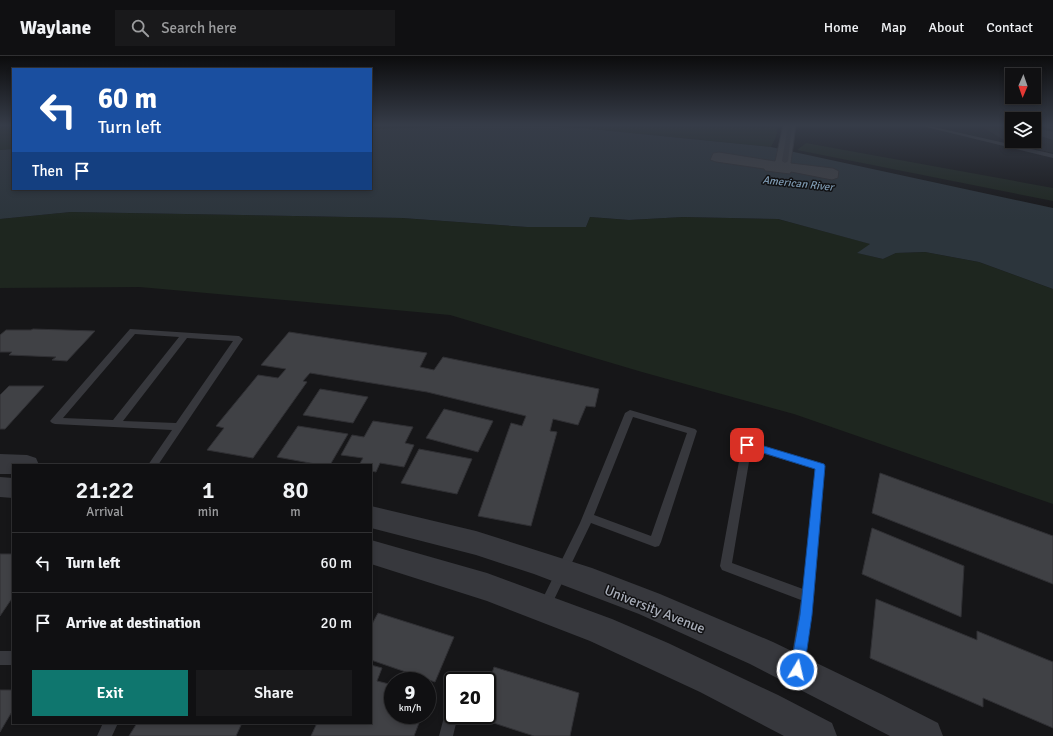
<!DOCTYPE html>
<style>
:root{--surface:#101012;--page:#19191b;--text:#f1f3f6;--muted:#9c9d9f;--line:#303032;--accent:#0f766e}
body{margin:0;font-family:Signika,sans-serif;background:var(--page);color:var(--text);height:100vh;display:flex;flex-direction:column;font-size:15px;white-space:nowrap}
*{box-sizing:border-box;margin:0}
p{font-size:13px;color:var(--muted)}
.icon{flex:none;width:22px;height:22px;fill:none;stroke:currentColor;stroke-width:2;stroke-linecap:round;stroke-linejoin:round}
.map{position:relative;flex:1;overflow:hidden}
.panel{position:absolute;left:12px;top:408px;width:360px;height:260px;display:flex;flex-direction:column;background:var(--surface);border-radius:0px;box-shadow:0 2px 6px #0003,0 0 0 1px var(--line)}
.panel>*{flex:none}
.hud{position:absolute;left:12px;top:12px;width:360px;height:122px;border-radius:0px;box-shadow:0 2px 6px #0003,0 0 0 1px var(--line);background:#1a4fa0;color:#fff;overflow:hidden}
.needle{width:26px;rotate:182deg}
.buttons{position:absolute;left:1005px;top:12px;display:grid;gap:8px}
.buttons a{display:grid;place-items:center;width:36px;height:36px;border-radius:0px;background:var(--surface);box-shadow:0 2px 6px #0003,0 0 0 1px var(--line);font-size:20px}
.speed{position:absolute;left:384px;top:616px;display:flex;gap:8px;font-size:20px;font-weight:700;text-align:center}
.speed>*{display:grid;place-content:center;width:52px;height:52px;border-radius:50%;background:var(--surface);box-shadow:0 2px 6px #0003,0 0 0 1px var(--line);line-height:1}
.speed small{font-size:10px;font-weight:400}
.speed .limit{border:2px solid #111;border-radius:6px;background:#fff;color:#111}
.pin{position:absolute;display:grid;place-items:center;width:34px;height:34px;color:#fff;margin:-17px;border-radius:8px;box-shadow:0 2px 6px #0006}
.me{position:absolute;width:44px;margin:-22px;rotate:9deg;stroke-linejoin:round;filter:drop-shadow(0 0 3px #0008)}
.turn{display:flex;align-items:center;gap:14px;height:84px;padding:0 20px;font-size:18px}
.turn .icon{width:52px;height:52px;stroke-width:2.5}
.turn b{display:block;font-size:28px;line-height:34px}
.then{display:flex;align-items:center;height:38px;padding:0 20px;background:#0003;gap:8px;font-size:15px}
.eta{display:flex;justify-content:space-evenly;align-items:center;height:68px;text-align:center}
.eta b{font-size:24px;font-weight:600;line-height:28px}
.action{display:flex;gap:8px;margin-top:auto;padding:8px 20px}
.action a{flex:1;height:46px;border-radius:0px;background:var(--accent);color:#fff;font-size:16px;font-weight:600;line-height:46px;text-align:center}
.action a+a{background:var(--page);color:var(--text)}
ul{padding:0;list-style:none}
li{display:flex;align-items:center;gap:12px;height:60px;padding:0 20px;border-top:1px solid var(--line)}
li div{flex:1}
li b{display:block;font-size:15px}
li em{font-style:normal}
header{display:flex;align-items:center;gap:24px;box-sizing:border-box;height:56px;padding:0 20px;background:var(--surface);border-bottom:1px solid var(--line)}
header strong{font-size:19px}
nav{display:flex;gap:22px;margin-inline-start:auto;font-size:14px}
.search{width:280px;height:36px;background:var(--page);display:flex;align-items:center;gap:10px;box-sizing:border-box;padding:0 14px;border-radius:0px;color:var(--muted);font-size:15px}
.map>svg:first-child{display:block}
.built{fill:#222225}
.green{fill:#1e261f}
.water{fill:#2c353c}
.building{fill:#404145;stroke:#303034}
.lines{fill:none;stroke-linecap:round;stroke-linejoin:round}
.service{fill:#37383d;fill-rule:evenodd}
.tertiary{fill:#37383d;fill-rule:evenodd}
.route{fill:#1a73e8;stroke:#114b97}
.labels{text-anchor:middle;stroke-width:3;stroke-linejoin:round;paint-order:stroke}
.far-water-label{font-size:11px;font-style:italic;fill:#7f9bb3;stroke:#111113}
.near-street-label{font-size:14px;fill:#a8adb8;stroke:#111113}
</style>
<header>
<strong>Waylane</strong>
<div class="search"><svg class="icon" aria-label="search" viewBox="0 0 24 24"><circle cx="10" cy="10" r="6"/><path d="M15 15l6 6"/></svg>Search here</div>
<nav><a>Home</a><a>Map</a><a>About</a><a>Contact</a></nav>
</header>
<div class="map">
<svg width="1053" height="680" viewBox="0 0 1053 680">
<rect width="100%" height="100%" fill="#161618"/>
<!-- built -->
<path class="built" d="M979,69H1012V85H1034V69H1053V97L1009,87Z"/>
<!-- green -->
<g class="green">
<path d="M0,69H13V93L0,94Z"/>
<path d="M371,69H778L776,81L771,91L581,72L506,69L371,73Z"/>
<path d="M806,87L1053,132V145L797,94Z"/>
<path d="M71,156L402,162L527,171H586L590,161L629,164L683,161L778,163L871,188L858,197L883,203L896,197L925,196L979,206L1053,233V448L794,358L642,316L450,259L140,231L0,232V163Z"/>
</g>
<!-- water -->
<path class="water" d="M506,69L581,72L771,91L1053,152V233L979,206L925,196L896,197L883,203L857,197L870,188L778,163L683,161L629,164L590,161L586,171H527L402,162L71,156L0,163V94L13,93V133H371V73Z"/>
<!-- building -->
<g class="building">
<path d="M783,69H796L791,107L833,112L839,115L838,122L832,124L791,116L790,118L765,115L764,113L716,106L710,104L713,97L719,96L775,105Z"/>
<path d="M33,273L95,275L67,305L52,304L56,301L9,299L12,296H0V279L6,274H31Z"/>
<path d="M289,276L427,297L420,311L434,314L443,301L599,333L595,351L586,350L578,369L553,363L550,375L557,376L531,470L478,460L511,367L522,370L526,360L427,336L310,317L303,325L307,326L253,402L207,394L224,372L216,370L258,319L278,322L286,313L261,309Z"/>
<path d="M9,330H44L5,373H0V339Z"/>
<path d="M320,333L368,341L353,367L303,359Z"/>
<path d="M444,353L493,365L478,396L426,382Z"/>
<path d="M373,365L413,371L405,387L414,389L404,411L380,407L376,416L371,415V409H359L363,402L341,399L352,379L364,381Z"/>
<path d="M298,370L348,378L330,409H321L277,401Z"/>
<path d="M419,393L472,403L457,438L401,427Z"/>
<path d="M880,417L1053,480V528L872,457Z"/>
<path d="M872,472L964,510L961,561L862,518Z"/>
<path d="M0,498H13V541L0,560Z"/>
<path d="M876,543L977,584V575L1053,606V672L983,642V651L870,602Z"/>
<path d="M378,557L454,581L435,626L371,604V570Z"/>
<path d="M371,609L382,612L377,625L393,629V659H422L414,680H311L317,667H371Z"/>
<path d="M494,611L579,637L570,680H534L478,662L479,659H487V633Z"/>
<path d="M0,634H13V654L0,676Z"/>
<path d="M137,667H242L236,680H129Z"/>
</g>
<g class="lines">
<!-- service -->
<g class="service">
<path d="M788,69H792L788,105L785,107L782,105Z"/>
<path d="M918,69H925L1053,98V102Z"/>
<path d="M1038,69H1044L1053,71V74Z"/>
<path d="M130,273L239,280L243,283L158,409H148L172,374L55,368L52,367L50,365ZM135,278L179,281L113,364L63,362ZM187,282L233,285L176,367L123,365Z"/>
<path d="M630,354L695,373L697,375L661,486L659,490L655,491L591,467L549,554L545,556L541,554L539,550L541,546L580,467L625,357ZM633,361L687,377L651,480L594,459Z"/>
<path d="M747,385L824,408L825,411L814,541L804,610L802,615L797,617L792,615L790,610L801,544L722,514L720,510L742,389L744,386ZM751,394L815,413L803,533L732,507Z"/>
<rect x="0" y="595" width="13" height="14"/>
<path d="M453,644V659H458L453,680H439L448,646Z"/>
<path d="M103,667H118L112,680H97Z"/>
</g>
<!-- tertiary -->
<g class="tertiary">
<path d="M1034,71L1053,76V84L1034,78Z"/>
<path d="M0,398L27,399L36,402L39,409H13V418H0Z"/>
<path d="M0,421L13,422V442L0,441Z"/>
<path d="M371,450L476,475L592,512L660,538L773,586L883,639L938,667L943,680H890L750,608L639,558L534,518L476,499L371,472Z"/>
<path d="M371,484L487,517L612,563L668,587L778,639L832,667L837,680H784L700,636L590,585L487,545L371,508Z"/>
</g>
</g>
<!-- sky -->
<linearGradient id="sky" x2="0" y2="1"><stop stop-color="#0c0c0d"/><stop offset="0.42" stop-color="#363c48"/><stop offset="1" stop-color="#363c48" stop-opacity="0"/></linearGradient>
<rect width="1053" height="164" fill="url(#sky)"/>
<!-- route -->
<path class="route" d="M747,385L824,408L825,410L812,559L804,614L802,618L797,620L792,618L790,614L800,559L815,413L744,391L742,389L744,386Z"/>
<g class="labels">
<!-- far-water labels -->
<g class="far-water-label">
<text transform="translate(798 127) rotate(6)" y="4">American River</text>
</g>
<!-- near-street labels -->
<g class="near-street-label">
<text transform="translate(655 553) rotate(22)" y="5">University Avenue</text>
</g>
</g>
</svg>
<div class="buttons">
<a><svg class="needle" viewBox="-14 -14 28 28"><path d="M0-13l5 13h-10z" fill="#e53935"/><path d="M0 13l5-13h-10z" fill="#9c9d9f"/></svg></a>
<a><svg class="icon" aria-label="layers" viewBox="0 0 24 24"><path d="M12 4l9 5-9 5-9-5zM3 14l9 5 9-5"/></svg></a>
</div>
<div class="speed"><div>9<small>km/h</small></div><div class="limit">20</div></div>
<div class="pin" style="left:747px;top:389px;background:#d93025"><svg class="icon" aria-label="arrive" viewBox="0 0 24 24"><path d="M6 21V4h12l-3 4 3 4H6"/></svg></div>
<svg class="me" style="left:797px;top:614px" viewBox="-20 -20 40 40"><circle r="17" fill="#1a73e8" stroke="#fff" stroke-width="3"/><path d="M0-11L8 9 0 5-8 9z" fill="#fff"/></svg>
<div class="hud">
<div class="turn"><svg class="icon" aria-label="left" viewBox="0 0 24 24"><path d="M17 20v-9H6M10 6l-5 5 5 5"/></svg><div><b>60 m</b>Turn left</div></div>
<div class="then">Then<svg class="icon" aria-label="arrive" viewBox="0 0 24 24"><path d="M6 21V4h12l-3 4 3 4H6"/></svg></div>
</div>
<section class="panel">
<div class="eta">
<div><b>21:22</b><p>Arrival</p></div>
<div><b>1</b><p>min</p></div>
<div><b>80</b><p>m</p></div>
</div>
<ul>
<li><svg class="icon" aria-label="left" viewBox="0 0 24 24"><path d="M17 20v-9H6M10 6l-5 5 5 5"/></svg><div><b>Turn left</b></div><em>60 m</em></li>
<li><svg class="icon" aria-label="arrive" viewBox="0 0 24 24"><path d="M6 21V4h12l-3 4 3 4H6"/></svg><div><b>Arrive at destination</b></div><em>20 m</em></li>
</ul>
<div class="action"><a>Exit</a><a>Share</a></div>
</section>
</div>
